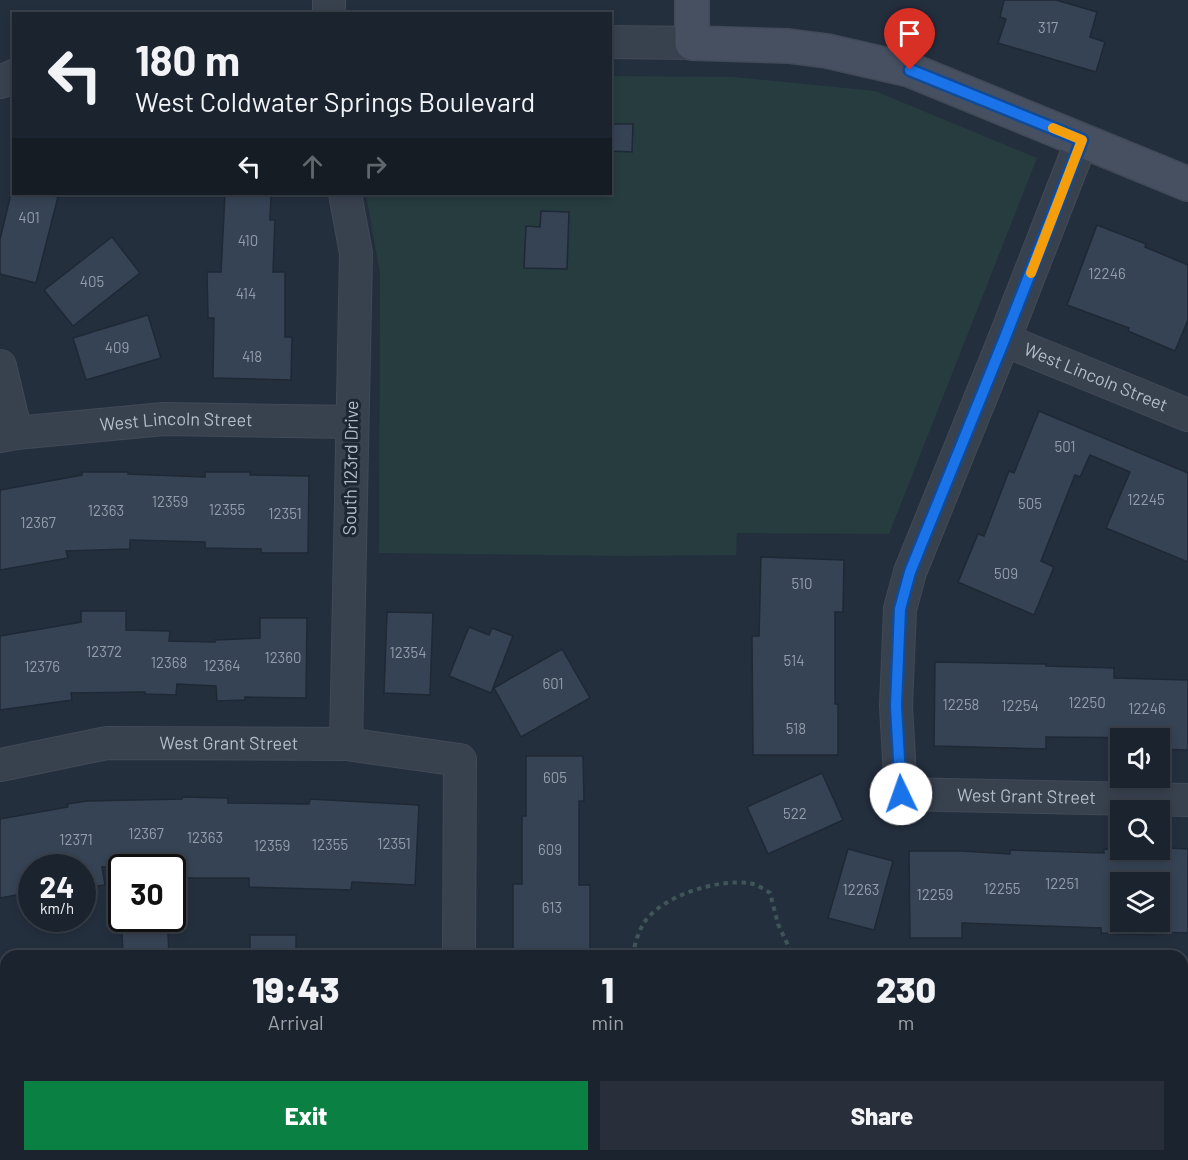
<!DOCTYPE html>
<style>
:root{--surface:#1b232e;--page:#282f3a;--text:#f1f3f6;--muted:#a0a4aa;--line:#39404a;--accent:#0b8043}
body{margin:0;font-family:Barlow,sans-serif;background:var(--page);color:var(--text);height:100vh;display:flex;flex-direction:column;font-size:22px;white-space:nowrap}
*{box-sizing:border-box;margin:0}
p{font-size:20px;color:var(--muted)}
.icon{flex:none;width:33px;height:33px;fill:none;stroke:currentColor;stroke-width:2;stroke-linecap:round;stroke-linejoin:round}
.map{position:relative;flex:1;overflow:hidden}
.drawer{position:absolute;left:0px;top:950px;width:1188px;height:212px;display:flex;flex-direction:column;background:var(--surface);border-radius:18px 18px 0 0;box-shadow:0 3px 9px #0003,0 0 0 2px var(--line)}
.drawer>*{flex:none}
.hud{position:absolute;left:12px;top:12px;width:600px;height:183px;border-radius:0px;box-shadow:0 3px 9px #0003,0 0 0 2px var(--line);background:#1b232e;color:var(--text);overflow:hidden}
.buttons{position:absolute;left:1110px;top:728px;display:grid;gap:12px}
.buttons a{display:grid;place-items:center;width:60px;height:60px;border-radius:0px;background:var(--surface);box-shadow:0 3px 9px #0003,0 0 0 2px var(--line);font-size:30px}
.speed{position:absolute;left:18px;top:854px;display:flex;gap:12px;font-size:30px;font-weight:700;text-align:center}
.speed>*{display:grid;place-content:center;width:78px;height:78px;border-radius:50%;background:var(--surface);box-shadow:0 3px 9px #0003,0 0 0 2px var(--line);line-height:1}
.speed small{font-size:15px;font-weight:400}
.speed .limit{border:3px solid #111;border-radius:9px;background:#fff;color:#111}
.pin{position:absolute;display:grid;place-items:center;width:51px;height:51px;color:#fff;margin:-62px -26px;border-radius:50% 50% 50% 0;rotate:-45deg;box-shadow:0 0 6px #0007}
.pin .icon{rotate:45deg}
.me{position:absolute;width:66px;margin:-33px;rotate:357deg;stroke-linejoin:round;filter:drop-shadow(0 0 4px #0008)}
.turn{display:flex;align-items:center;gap:21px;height:126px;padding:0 24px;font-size:27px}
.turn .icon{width:78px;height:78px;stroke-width:2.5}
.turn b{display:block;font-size:42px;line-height:51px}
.lanes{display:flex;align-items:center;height:57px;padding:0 24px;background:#0003;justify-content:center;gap:30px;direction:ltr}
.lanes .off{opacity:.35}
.eta{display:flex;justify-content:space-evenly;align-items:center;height:102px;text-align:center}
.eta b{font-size:36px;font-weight:800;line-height:42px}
.action{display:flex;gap:12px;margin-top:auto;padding:12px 24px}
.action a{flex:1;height:69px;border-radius:0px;background:var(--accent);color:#fff;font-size:24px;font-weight:800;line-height:69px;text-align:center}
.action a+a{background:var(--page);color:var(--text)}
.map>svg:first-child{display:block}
.green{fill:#263c3f}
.building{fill:#364354;stroke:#1f2835;stroke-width:1.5;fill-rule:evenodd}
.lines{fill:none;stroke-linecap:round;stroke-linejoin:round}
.street-casing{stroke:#414a57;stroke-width:34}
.secondary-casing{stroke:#414a57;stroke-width:36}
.path{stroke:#3f5557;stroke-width:4;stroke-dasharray:4.5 4.5;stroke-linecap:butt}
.street{stroke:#38414e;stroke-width:32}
.secondary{stroke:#465061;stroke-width:33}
.route-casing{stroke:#114b97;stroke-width:15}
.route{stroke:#1a73e8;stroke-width:10}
.slow{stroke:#f59e0b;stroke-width:10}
.labels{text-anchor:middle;stroke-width:6;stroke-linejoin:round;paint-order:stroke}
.number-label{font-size:15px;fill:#929caa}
.street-label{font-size:18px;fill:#b4bcc9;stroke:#1d2633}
</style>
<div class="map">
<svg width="1188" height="1160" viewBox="0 0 1188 1160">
<rect width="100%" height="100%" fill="#242f3e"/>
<!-- green -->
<path class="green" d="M611,76L733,77L875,91L1037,158L889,534L737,533L736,555L628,556L379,553L380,274L366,194H610Z"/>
<!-- building -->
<g class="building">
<path d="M1004,0H1056L1097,12L1090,37L1105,42L1096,72L998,43L1006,19L1000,17Z"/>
<path d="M610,124H633L632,152L610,151Z"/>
<path d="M11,194H43L58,197L36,283L0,274V239Z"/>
<path d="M225,194H271L270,220H275L273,272H285V337H292L291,380L213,378L214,318H208L207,272H221Z"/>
<path d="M541,211L569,212L567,269L524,268L526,226L540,227Z"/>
<path d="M1097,225L1146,244L1145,247L1188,265V320L1175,351L1128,331L1129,328L1067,305Z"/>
<path d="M112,237L140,273L73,326L44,290Z"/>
<path d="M148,315L161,358L86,380L73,338Z"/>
<path d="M1039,411L1188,473V562L1106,528L1130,472L1090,455L1080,477L1075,475L1041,561L1054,567L1034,615L958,582L978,534L984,536L1009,471L1014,473Z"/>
<path d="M82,472H128V474L205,477V472H250V475L309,476L308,553H261V549L205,548V542L130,540V549L66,551L68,558L0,570V490L82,475Z"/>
<path d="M761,557L844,560L843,612H835V704H838V755H753L752,636H759Z"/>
<path d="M81,611H126V630L170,631L169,641L215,642V640L260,638V618H307L306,698L245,697V700L217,701L216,686L177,684L176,695L145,694V692L71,693L72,700L0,710V636L81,622Z"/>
<path d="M387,612L433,613L430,695L384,693Z"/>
<path d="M469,627L489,635L492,628L513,636L491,693L449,676Z"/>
<path d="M562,649L590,698L521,737L494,688Z"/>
<path d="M935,662L1046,664V666L1114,668V678L1188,680V750L1160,749V738L1046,737V749L934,746Z"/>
<path d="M526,756H583L584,801H579V885H590V956H513V884H522V816H526Z"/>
<path d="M822,773L843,820L768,854L747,807Z"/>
<path d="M182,797L228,798V803L309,804L310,799L419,805L415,885L352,882L351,890L249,887V878H182V867H102L105,885L82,888V867H32V892L0,898V819L68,807L67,804L87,801L182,799Z"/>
<path d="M1168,848L1188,849V933L1154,932V935L1101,933V928L962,923V938H910L909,851H961L1010,854V850L1104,853V849L1168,851ZM1120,882H1160V921H1120Z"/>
<path d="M848,849L893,861L874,930L828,918Z"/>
<path d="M168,931L169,956H123L122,933Z"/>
<rect x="250" y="935" width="46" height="21"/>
</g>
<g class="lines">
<!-- street casing -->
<g class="street-casing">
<g id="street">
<path d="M329,14V0"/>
<path d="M610,42L692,43"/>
<path d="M0,82L14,76"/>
<path id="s1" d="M1082,140L1004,340L910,572L900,609L896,706L901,794L1188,800"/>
<path d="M345,194L356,253L346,744"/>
<path id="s2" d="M1004,340L1188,415"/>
<path d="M0,366L16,433"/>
<path id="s3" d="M0,436L16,433L164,419L352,422"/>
<path id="s4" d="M0,765L107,743L346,744L460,760L459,956"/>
<path d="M0,1101L6,1100"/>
<path d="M1182,1131H1188"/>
<path d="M235,1155V1160"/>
<path d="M1043,1155L1044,1160"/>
</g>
</g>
<!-- secondary casing -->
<g class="secondary-casing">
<path id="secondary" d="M692,0V43L788,46L827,51L910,70L1188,184"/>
</g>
<!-- path -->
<g class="path">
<path d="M633,956C634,945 639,929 646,920C665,895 718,879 749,883C756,884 764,889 770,893L778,924L793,956"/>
<path d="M640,1160L641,1155"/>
<path d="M857,1160V1155"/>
</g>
<!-- street -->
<use href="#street" class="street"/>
<!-- secondary -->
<use href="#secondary" class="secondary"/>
</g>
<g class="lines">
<!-- route casing -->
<g class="route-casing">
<path id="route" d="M901,794L896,706L900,609L910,572L1004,340L1082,140L910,70"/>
</g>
<!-- route -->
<use href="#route" class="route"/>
<!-- slow -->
<path class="slow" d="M1031,273L1082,140L1053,128"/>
</g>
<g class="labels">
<!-- number labels -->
<g class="number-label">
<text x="1048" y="33">317</text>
<text x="29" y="223">401</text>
<text x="248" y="246">410</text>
<text x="1107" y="279">12246</text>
<text x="92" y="287">405</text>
<text x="246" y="299">414</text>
<text x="117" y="353">409</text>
<text x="252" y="362">418</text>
<text x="1065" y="452">501</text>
<text x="1146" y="505">12245</text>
<text x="170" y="507">12359</text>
<text x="1030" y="509">505</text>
<text x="227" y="515">12355</text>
<text x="106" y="516">12363</text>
<text x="285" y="519">12351</text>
<text x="38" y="528">12367</text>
<text x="1006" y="579">509</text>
<text x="802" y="589">510</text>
<text x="104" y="657">12372</text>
<text x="408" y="658">12354</text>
<text x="283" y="663">12360</text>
<text x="794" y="666">514</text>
<text x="169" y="668">12368</text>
<text x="222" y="671">12364</text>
<text x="42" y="672">12376</text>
<text x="553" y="689">601</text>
<text x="1087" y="708">12250</text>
<text x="961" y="710">12258</text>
<text x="1020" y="711">12254</text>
<text x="1147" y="714">12246</text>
<text x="796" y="734">518</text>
<text x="555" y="783">605</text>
<text x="795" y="819">522</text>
<text x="146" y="839">12367</text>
<text x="205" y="843">12363</text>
<text x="76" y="845">12371</text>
<text x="394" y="849">12351</text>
<text x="330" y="850">12355</text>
<text x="272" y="851">12359</text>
<text x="550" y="855">609</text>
<text x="1062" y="889">12251</text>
<text x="1002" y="894">12255</text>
<text x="861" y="895">12263</text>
<text x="935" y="900">12259</text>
<text x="552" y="913">613</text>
</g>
<!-- street labels -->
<g class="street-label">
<text dy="6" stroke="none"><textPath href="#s2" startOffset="99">West Lincoln Street</textPath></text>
<text dy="6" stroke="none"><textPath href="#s3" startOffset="177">West Lincoln Street</textPath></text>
<text transform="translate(351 468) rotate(-89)" y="6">South 123rd Drive</text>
<text dy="6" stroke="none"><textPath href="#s4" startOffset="231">West Grant Street</textPath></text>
<text dy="6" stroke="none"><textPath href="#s1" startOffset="814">West Grant Street</textPath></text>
</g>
</g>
</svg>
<div class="buttons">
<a><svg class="icon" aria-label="sound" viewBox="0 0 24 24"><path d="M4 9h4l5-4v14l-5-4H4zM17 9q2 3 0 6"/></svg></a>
<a><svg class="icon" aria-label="search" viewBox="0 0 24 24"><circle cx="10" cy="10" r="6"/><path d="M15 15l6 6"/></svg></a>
<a><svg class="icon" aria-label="layers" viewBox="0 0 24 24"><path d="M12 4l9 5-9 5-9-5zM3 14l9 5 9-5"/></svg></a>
</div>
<div class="speed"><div>24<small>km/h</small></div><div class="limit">30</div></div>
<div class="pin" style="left:910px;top:70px;background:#d93025"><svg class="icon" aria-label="arrive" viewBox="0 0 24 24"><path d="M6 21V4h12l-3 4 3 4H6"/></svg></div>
<svg class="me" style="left:901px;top:794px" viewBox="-20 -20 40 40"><circle r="19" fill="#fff"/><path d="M0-13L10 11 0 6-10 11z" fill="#1a73e8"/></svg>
<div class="hud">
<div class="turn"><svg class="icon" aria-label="left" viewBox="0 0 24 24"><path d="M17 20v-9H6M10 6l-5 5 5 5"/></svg><div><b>180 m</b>West Coldwater Springs Boulevard</div></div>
<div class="lanes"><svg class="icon" aria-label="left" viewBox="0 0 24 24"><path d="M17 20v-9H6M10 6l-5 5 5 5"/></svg><svg class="icon off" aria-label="ahead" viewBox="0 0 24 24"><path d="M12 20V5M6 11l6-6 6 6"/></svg><svg class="icon off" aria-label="right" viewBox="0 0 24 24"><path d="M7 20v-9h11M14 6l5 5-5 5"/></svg></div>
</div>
<section class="drawer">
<div class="eta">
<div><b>19:43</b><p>Arrival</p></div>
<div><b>1</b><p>min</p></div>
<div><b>230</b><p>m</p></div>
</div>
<div class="action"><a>Exit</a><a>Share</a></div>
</section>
</div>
